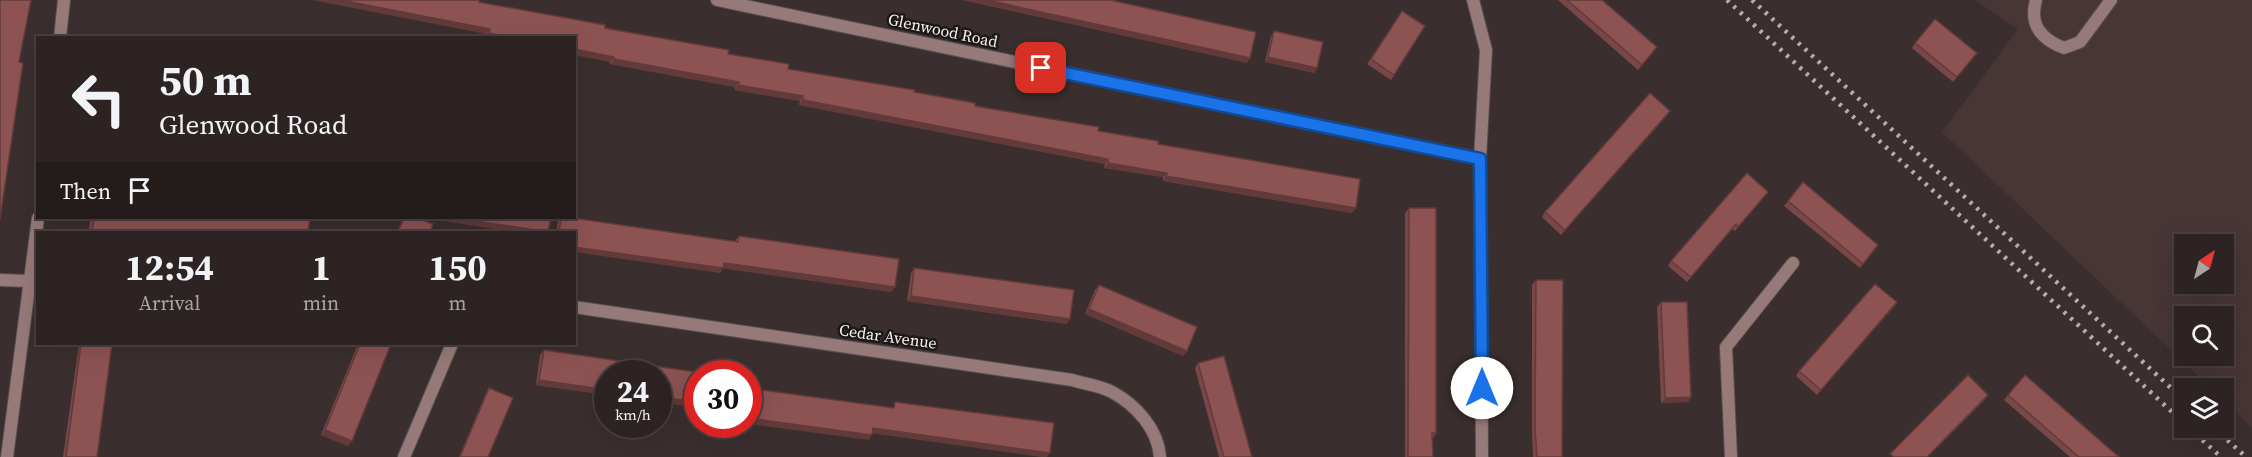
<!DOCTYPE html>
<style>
:root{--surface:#2c2322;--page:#382f2f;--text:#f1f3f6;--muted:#a6a4a5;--line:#484040}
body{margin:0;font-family:"Source Serif 4",serif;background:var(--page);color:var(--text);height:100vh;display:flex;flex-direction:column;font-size:22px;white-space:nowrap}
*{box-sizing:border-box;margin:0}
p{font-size:20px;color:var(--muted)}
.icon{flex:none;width:33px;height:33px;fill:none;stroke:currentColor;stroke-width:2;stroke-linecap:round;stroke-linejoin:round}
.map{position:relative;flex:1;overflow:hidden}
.panel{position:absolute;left:36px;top:231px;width:540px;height:114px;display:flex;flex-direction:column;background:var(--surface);border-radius:0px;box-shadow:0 6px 24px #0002,0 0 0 2px var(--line)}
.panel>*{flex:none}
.guide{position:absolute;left:36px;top:36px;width:540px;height:183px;border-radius:0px;box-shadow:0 6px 24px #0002,0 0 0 2px var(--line);background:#2c2322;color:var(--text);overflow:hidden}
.needle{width:39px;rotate:36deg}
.fabs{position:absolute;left:2174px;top:234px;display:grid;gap:12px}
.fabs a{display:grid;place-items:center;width:60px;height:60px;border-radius:0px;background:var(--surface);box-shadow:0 6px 24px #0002,0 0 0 2px var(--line);font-size:30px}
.speed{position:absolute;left:594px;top:360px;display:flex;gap:12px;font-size:30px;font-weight:700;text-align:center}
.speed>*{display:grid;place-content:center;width:78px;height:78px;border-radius:50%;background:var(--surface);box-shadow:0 6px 24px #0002,0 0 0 2px var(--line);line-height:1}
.speed small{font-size:15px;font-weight:400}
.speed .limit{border:9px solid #d22;background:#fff;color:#111}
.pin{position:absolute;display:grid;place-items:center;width:51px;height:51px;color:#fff;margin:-26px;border-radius:12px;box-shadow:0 3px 9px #0006}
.me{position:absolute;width:66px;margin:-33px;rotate:0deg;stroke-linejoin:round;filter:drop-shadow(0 0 4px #0008)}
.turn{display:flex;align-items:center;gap:21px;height:126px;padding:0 24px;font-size:27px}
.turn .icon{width:78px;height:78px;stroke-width:2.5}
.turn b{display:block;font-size:42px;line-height:51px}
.then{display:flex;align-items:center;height:57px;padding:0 24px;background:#0003;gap:12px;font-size:22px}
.eta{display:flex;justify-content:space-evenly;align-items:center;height:102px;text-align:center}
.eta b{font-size:36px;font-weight:700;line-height:42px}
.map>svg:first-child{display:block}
.built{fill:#483636;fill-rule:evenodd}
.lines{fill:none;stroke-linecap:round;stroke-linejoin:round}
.lane-casing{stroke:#584e4d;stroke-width:14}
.street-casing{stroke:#584e4d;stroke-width:14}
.lane{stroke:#967a79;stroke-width:12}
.street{stroke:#967a79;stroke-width:12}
.rail{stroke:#b5adac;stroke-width:4.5;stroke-dasharray:3 6;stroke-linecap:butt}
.wall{fill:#794747}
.shaded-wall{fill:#633a3a}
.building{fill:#8d5353;stroke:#633a3a;stroke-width:1.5}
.route-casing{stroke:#114b97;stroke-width:15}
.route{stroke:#1a73e8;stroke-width:10}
.labels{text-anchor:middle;stroke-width:5;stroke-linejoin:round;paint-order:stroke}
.street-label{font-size:16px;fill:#f8f1f0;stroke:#1d1818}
</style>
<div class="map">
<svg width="2252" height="457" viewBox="0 0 2252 457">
<rect width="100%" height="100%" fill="#3a2f2e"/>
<!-- built -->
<path class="built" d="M1975,0H2252V428L2223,400V388H2211L1942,132L2018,29ZM2184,244H2223V284H2184ZM2184,316H2223V356H2184Z"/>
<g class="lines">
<!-- lane casing -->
<g class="lane-casing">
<path id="lane" d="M2036,0C2029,25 2041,39 2064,48L2080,42L2111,0"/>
</g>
<!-- street casing -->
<g class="street-casing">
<g id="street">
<path d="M717,0L1480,159"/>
<path d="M1473,0L1486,50L1480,159L1482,457"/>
<path d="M60,38L64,0"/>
<path d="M0,280L28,281"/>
<path d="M574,307L1072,380C1085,384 1101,386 1112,392C1136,405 1158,429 1160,457"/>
<path d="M7,457L38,218"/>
<path d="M404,457L452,344"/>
<path d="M1731,457L1726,347L1793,263"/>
</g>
</g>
<!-- lane -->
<use href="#lane" class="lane"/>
<!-- street -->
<use href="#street" class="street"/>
<!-- rail -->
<g class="rail">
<path d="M1727,0L2184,423"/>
<path d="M1752,0L2184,400"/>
<path d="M2189,428L2221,457"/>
<path d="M2214,428L2246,457"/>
</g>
</g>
<!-- wall -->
<g class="wall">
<path d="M1558,0H1602L1653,52L1638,70Z"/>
<path d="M479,2L728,54L788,69L914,92L1158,144L1352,213L1163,181V177L1104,168L1105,164L799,105L800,101L735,90V87L610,64V62L574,38H486V34Z"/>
<path d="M1402,11L1425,26L1391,80L1367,64Z"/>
<path d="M1274,31L1317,68L1314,73L1265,62L1271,36Z"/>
<path d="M1915,43L1977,53L1953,82L1912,48Z"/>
<path d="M1670,111L1561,235L1542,217L1545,212Z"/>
<path d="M1768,192L1735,231L1732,229L1687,282L1668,266L1671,261Z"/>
<path d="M1788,201L1878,245L1860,268L1784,206Z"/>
<path d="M1409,208L1436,433L1433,438V457H1405V213Z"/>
<path d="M91,218H131L143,219L144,218H201L210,219L211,218H310L308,232H88Z"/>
<path d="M403,218H416L430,232H397Z"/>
<path d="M560,218H573L735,241L739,236L891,292L723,268L720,273L574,232H556L558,221Z"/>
<path d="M914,268L1067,324L907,301L911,273Z"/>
<path d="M1536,280L1562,449V457H1533L1532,433V285Z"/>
<path d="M1099,285L1187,351L1183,356L1085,314L1095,290Z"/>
<path d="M1661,302L1691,397L1688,402L1661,403L1657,307Z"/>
<path d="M1897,302L1817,395L1796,376L1799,371Z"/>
<path d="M79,344H112L97,457H63Z"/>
<path d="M358,344H391L352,441L348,446L321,435Z"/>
<path d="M544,350L698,374V404L695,407L536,385L540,355Z"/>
<path d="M1198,363L1252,457H1219L1195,368Z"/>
<path d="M489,388L488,457H459L486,393Z"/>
<path d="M2008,395L2119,457H2070L2004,400Z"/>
</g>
<!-- shaded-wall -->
<g class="shaded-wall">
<path d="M312,0H341L490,29L486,34Z"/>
<path d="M961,0H987L1250,58L1247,63Z"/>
<path d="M489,33L512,38H486Z"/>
<path d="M574,49L614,57L610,62L574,55Z"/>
<path d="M1268,57L1317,68L1314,73L1265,62Z"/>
<path d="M614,59L739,82L735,87L610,64Z"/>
<path d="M738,85L803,96L800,101L735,90Z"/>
<path d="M803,100L1108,159L1105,164L799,105Z"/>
<path d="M1670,111L1667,116L1561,235L1565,230Z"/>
<path d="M1108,163L1167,173L1163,177L1104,168Z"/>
<path d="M1166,176L1356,208L1352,213L1163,181Z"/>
<path d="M439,218H457L548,232H514L437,220Z"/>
<path d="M574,247L723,268L720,273L574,252Z"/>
<path d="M724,263L895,287L891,292L720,268Z"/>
<path d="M911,296L1070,319L1067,324L907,301Z"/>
<path d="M1897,302L1894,307L1817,395L1821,390Z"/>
<path d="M1089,309L1187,351L1183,356L1085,314Z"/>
<path d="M539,380L608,390V395L536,385Z"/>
<path d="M1988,395L1985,400L1928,457H1927Z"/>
<path d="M658,397L698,402V404L695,407L658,402Z"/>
<path d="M1691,397L1688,402L1661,403L1665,398Z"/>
<path d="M748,418L872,435L869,440L748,424Z"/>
<path d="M873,428L1050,453L1047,457H1041L870,433Z"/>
<path d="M325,430L352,441L348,446L321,435Z"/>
</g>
<!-- building -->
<g class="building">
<path d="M0,0H31L19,62L23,63L0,219Z"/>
<path d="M341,0H479V2L605,25V28L729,50L728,54L789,64L788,69L915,90L914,92L975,103V106L1099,127L1098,131L1158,141V144L1360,179L1356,208L1166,176L1167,173L1108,163V159L803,100V96L738,85L739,82L614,59V57L574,49V38H512L489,33L490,29Z"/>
<path d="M987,0H1110L1256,32L1250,58Z"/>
<path d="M1567,0H1602L1657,47L1642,65Z"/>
<path d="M1402,11L1425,26L1394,75L1371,59Z"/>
<path d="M1935,19L1977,53L1957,77L1915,43Z"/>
<path d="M1274,31L1323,42L1317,68L1268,57Z"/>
<path d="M1650,93L1670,111L1565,230L1545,212Z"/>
<path d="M1747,173L1768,192L1738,227L1736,224L1691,277L1671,261Z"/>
<path d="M1803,182L1878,245L1863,264L1788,201Z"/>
<path d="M1409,208H1436V433H1432L1433,457H1408Z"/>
<path d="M94,218H131L147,220V218H201L214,219V218H310L308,232H92Z"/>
<path d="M404,218H416L433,224L430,232H398Z"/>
<path d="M457,218H551L548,232Z"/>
<path d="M561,218H573L738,242L739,236L899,259L895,287L724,263L723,268L574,247V232H559Z"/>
<path d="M914,268L1074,290L1070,319L911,296Z"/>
<path d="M1536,280H1563L1562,457H1537L1535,428Z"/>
<path d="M1875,284L1897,302L1821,390L1799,371Z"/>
<path d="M1099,285L1197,327L1187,351L1089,309Z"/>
<path d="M1661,302H1687L1691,397L1665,398Z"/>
<path d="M81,344H112L97,457H66Z"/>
<path d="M360,344H391L352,441L325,430Z"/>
<path d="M544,350L703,373L698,374V402L658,397V374H608V390L539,380Z"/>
<path d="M1224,356L1252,457H1224L1198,363Z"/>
<path d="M1968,375L1988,395L1927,457H1894L1890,454Z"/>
<path d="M2025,375L2119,457H2079L2008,395Z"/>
<path d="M489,388L513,398L488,457H460Z"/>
<path d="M748,388L894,408L895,402L1054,423L1050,453L873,428L872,435L748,418Z"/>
</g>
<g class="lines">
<!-- route casing -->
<g class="route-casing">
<path id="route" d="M1041,68L1480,159L1482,388"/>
</g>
<!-- route -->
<use href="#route" class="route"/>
</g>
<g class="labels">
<!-- street labels -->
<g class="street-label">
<text transform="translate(943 30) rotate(12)" y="6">Glenwood Road</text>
<text transform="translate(888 336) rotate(8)" y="6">Cedar Avenue</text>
</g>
</g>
</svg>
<div class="fabs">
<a><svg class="needle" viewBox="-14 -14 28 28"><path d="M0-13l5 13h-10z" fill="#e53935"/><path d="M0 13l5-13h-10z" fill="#a6a4a5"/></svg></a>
<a><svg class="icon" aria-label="search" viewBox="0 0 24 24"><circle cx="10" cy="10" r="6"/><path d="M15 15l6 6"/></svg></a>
<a><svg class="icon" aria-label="layers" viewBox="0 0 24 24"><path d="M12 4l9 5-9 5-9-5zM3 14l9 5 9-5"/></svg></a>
</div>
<div class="speed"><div>24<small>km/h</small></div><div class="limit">30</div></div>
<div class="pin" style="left:1041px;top:68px;background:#d93025"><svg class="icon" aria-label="arrive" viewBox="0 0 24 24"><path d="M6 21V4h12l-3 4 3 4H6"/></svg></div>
<svg class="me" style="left:1482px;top:388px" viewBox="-20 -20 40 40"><circle r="19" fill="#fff"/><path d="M0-13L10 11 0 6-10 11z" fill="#1a73e8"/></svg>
<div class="guide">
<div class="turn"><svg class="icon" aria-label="left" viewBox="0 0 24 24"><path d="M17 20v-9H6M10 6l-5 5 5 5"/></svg><div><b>50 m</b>Glenwood Road</div></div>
<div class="then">Then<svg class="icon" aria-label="arrive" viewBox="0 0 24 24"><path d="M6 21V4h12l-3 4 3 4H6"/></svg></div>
</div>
<section class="panel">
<div class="eta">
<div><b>12:54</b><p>Arrival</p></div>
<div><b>1</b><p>min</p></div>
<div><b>150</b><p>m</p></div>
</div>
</section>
</div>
